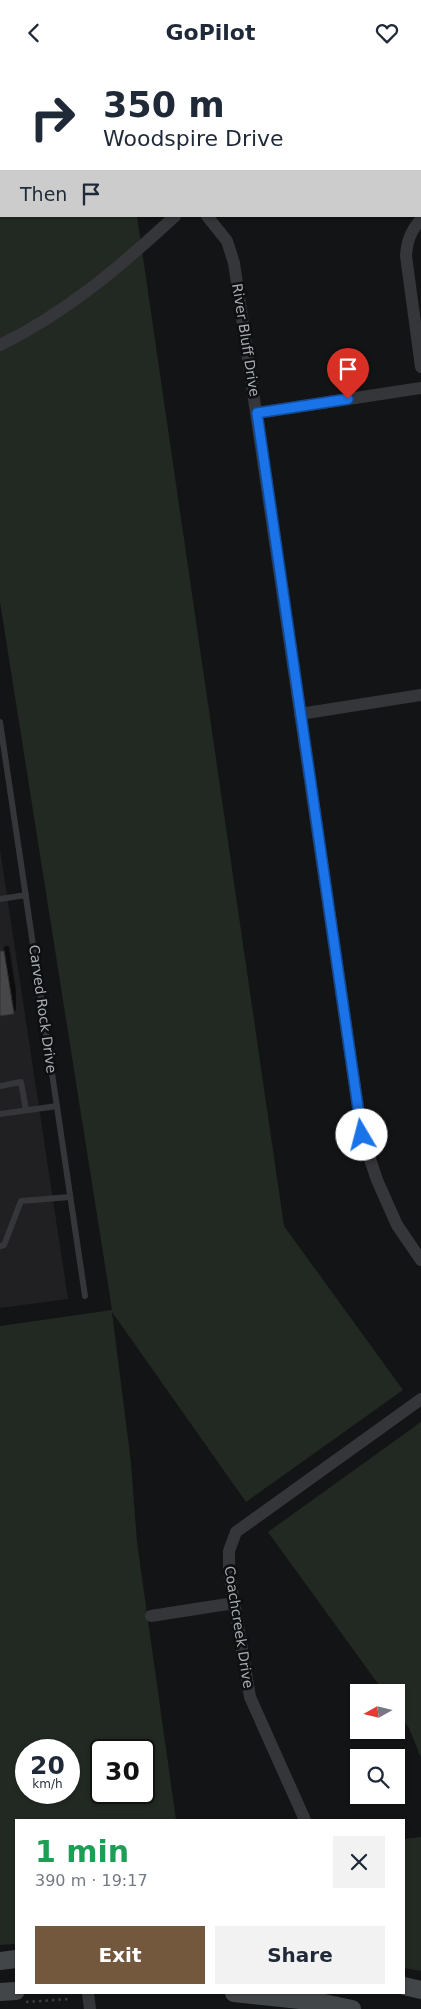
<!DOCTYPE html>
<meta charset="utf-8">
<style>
:root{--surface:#fff;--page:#f2f2f3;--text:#1f2937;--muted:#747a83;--accent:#73583e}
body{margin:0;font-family:"DejaVu Sans",sans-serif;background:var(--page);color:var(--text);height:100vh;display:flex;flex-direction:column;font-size:19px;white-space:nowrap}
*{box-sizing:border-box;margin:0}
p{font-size:16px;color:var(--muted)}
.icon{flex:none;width:28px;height:28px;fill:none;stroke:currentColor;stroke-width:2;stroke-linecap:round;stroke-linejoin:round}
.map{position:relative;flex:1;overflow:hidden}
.side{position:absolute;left:15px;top:1754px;width:390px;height:175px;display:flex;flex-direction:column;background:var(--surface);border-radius:0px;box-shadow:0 1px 4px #0004}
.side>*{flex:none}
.guide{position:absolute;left:0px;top:0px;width:421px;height:152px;box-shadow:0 1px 4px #0004;background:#fff;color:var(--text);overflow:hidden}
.needle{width:32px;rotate:262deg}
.controls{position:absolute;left:350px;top:1619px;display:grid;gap:10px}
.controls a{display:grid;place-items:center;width:55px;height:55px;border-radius:0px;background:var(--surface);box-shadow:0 1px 4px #0004;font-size:25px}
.speed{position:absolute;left:15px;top:1674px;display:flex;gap:10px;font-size:25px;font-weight:700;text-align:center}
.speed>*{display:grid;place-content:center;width:65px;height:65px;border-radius:50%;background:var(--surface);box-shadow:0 1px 4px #0004;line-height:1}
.speed small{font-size:12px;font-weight:400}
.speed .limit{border:2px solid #111;border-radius:8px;background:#fff;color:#111}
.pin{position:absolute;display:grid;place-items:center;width:42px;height:42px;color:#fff;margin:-51px -21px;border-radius:50% 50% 50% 0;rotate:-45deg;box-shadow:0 0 5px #0007}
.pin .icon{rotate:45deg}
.me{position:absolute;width:55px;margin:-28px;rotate:352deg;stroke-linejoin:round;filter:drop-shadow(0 0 4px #0008)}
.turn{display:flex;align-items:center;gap:18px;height:105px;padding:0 20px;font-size:22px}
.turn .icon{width:65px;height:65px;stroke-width:2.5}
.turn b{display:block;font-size:35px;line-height:42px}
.then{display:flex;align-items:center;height:48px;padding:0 20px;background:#0003;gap:10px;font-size:19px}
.round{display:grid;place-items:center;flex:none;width:52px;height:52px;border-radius:0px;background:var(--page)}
.head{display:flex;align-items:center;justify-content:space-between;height:85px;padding:0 20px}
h1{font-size:30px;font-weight:700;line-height:38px;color:#1e9e55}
.cta{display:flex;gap:10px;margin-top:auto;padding:10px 20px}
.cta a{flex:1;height:58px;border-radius:0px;background:var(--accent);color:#fff;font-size:20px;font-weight:700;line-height:58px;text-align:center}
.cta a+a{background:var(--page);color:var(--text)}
header{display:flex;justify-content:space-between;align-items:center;height:65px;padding:0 20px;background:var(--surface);font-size:22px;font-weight:700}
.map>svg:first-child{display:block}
.built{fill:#202022}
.green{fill:#222922;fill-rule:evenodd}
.building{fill:#46474a;stroke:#2e2e31;filter:url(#shadow)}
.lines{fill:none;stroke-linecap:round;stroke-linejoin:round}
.path{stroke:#3b3d40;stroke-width:2.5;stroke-dasharray:2.5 4;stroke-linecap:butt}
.lane{stroke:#353639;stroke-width:6}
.street{stroke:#353639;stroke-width:12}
.secondary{stroke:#434649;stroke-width:18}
.route-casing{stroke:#114b97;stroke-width:12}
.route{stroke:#1a73e8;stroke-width:9}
.labels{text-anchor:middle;stroke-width:5;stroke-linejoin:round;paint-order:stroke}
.street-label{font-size:14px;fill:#a7adb3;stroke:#0e0f10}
</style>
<header><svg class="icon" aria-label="back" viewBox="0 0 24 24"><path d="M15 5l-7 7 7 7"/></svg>GoPilot<svg class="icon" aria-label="heart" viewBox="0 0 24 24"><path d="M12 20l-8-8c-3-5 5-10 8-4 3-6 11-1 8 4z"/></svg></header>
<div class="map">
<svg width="421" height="1944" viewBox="0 0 421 1944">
<defs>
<filter id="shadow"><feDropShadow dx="4.5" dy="-4.5" stdDeviation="0" flood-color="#0009"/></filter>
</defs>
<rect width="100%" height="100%" fill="#131415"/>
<!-- built -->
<path class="built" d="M0,785L68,1234L0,1243Z"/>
<!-- green -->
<g class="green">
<path d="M0,0H116L1,1V151H137L284,1161L403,1325L246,1437L112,1247L131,1398L137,1477L176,1755H16V1879L0,1880V1261L112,1245L0,537ZM26,1685H69V1728H26ZM101,1685H144V1728H101Z"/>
<path d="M421,1357V1693L409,1663L396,1645V1628L384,1627L268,1467Z"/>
<path d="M421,1772V1906L404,1903V1774Z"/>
</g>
<!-- building -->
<path class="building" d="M0,886H4L14,949L0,951Z"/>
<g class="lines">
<!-- path -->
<path class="path" d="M26,1937L70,1934"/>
<!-- lane -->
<g class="lane">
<path d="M0,657L85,1231"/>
<path d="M0,834L26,830"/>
<path d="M0,1021L21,1017L26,1045"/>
<path d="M0,1049L57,1041"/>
<path d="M0,1181L4,1180L21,1136L70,1132"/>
</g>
<!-- street -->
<g class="street">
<path d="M214,0V1"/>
<path d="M338,1L341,0"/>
<path d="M207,151L227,176L234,198L362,1070L377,1115L397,1160L421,1195"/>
<path d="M421,154C411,166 407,175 406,191L421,302"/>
<path d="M0,280C66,248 121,201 175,151"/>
<path d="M257,348L421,323"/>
<path d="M300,649L421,630"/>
<path d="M151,1551L234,1538"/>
<path d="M305,1755L250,1632L229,1507V1486L236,1467L421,1334"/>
<path d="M88,1928L90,1944"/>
</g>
<!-- secondary -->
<g class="secondary">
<path d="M0,1896L16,1894"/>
<path d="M404,1921L421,1925"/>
<path d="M0,1927L16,1926"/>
<path d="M234,1928L319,1937L352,1944"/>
</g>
</g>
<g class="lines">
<!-- route casing -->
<g class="route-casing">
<path id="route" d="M348,334L257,348L362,1070"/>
</g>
<!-- route -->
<use href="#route" class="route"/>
</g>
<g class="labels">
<!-- street labels -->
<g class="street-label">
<text transform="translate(246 275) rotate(81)" y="5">River Bluff Drive</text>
<text transform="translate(43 944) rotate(82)" y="5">Carved Rock Drive</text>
<text transform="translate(239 1562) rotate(81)" y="5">Coachcreek Drive</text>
</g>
</g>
</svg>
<div class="controls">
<a><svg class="needle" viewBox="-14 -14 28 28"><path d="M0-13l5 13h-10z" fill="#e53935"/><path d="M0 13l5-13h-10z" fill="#747a83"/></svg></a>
<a><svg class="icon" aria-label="search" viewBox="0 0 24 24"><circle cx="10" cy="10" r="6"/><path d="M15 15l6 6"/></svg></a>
</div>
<div class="speed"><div>20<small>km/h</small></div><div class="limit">30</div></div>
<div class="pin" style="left:348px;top:334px;background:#d93025"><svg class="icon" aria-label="arrive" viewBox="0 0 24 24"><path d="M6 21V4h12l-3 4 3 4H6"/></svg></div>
<svg class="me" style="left:362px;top:1070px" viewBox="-20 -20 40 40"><circle r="19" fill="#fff"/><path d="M0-13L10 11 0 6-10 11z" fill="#1a73e8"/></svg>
<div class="guide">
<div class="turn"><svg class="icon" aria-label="right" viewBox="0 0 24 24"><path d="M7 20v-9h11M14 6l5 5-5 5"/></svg><div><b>350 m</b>Woodspire Drive</div></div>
<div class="then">Then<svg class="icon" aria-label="arrive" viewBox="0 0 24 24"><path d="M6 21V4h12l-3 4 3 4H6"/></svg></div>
</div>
<section class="side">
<div class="head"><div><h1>1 min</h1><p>390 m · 19:17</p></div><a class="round"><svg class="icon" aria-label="close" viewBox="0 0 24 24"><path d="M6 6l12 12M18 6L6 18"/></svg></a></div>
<div class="cta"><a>Exit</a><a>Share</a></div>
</section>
</div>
